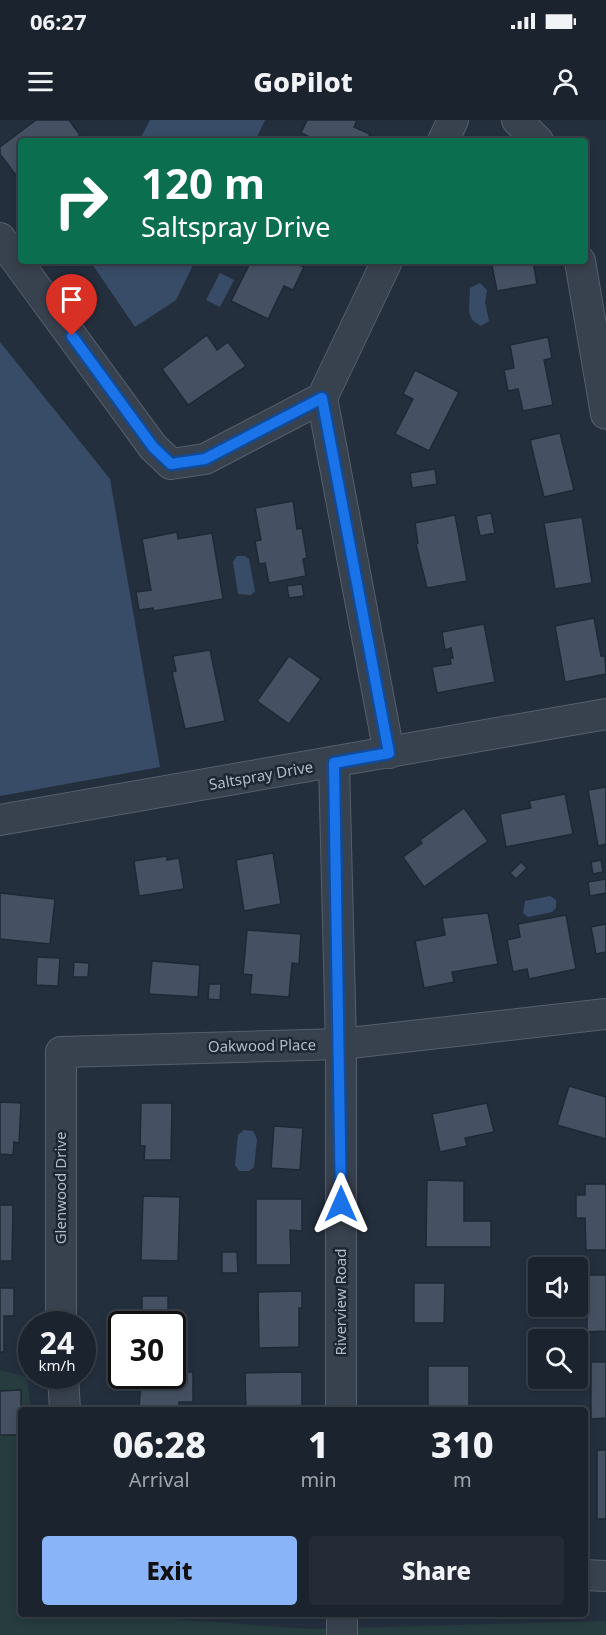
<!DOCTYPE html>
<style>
:root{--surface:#1b232e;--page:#242b36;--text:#f1f3f6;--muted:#a0a4aa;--line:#39404a;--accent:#8ab4f8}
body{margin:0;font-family:"Noto Sans",sans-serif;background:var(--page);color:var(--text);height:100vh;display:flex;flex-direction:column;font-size:22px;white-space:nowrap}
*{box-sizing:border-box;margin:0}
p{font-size:20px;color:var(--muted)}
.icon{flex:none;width:33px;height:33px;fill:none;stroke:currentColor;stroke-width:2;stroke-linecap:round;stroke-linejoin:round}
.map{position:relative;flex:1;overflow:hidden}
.side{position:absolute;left:18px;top:1287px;width:570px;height:210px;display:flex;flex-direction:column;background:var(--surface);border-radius:6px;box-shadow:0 3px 9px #0003,0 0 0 2px var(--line)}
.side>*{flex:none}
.hud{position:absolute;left:18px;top:18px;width:570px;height:126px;border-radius:6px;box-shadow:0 3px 9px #0003,0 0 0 2px var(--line);background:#0b6e4f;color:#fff;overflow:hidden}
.tools{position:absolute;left:528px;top:1137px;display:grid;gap:12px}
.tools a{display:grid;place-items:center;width:60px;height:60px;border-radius:6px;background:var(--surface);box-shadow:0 3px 9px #0003,0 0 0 2px var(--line);font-size:30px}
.speed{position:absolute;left:18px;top:1191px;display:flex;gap:12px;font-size:30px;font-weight:700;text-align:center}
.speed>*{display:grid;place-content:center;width:78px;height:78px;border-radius:50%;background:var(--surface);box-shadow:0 3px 9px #0003,0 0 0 2px var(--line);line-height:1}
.speed small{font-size:15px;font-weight:400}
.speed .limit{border:3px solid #111;border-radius:9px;background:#fff;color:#111}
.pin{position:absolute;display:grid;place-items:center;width:51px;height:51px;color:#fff;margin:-62px -26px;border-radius:50% 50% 50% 0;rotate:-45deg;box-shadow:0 0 6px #0007}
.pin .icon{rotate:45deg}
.me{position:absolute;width:66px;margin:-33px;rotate:0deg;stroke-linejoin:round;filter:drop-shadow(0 0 4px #0008)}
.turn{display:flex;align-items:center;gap:21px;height:126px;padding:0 24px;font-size:27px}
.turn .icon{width:78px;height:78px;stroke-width:2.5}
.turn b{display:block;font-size:42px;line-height:51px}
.eta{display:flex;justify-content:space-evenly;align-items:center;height:102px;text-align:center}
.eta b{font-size:36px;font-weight:800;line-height:42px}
.cta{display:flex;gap:12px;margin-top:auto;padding:12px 24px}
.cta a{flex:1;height:69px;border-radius:6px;background:var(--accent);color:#111;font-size:24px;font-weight:800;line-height:69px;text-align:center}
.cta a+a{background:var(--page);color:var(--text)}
.status{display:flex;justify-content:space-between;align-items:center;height:42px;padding:0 30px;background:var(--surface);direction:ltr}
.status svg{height:16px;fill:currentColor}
header{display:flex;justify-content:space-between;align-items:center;height:78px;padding:0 24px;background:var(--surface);font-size:27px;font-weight:800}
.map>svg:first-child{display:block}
.green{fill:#263c3f}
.water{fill:#394c67}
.building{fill:#455162;stroke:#1f2835;stroke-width:1.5}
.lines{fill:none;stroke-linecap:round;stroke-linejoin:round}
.street-casing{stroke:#565f6c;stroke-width:32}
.street{stroke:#38414e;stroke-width:30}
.route-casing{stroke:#114b97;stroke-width:15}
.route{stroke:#1a73e8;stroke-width:10}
.labels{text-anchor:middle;stroke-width:5;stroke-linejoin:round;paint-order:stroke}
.street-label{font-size:15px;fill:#b4bcc9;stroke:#1d2633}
</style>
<div class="status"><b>06:27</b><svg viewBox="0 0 49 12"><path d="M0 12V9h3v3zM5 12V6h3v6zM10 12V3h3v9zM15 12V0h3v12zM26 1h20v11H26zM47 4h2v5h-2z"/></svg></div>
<header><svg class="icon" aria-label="menu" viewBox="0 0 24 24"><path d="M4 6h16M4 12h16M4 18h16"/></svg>GoPilot<svg class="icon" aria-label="person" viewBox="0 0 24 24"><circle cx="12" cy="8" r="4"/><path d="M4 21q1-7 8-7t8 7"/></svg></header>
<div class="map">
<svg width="606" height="1515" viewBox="0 0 606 1515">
<rect width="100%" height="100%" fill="#242f3e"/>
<!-- green -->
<path class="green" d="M0,1250L27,1257L31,1290H21V1494H102L311,1509L606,1501V1515H0Z"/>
<!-- water -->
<g class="water">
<path d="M150,0H265L255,21H139Z"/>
<path d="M90,141H195L176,180L135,207Z"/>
<path d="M220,153L234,160L220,187L206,180Z"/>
<path d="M480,163L487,170L485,182L489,201L481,206L472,200L469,192L470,168Z"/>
<path d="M0,222L110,359L160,647L0,676Z"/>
<path d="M237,436H245L249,439L255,471L251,475L238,474L233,442Z"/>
<path d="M550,776L556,780V788L552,792L528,797L523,793L525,781Z"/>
<path d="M244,1010L253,1011L257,1019L254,1047L249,1051H239L235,1045L238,1015Z"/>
</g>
<!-- building -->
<g class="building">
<path d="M36,0H69L80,15L71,21H21V62L0,34V27Z"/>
<path d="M307,0H357L354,7L370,14L366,21H318L301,13Z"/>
<path d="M251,141H292L304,147L293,170L284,166L268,199L231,181Z"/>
<path d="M491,141H533L537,164L497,171Z"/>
<path d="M207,215L217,230L228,222L246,246L188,285L162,249Z"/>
<path d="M548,217L552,238L544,240L553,285L523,291L518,269L508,271L504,250L514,248L510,225Z"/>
<path d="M415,250L459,272L429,331L395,314L413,279L403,274Z"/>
<path d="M560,313L574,370L544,377L530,320Z"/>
<path d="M435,349L437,364L412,368L410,353Z"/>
<path d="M293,381L297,409L302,408L307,438L303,439L306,456L269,463L265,443L259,444L255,421L261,420L255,388Z"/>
<path d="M491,393L495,413L480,416L476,396Z"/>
<path d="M455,395L467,461L427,468L416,424L418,423L415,403Z"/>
<path d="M582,397L592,463L555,469L544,403Z"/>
<path d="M177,412L178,419L212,413L223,479L154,491L153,488L139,490L136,472L151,470L142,419Z"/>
<path d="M302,464L304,476L289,478L287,466Z"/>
<path d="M594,498L601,536H605L606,554L565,562L555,506Z"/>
<path d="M484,504L495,562L437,573L432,547L451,544L450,538H453L451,528L445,530L442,512Z"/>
<path d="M210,530L225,601L185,609L172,552L176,551L173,536Z"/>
<path d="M289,536L321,559L289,604L257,581Z"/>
<path d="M606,667V724L598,726L588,670Z"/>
<path d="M565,674L573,714L506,727L500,694L531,688L529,681Z"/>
<path d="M464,688L488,721L424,767L403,737L422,723L420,720Z"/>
<path d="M273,733L281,784L244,791L236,740Z"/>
<path d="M167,736V740L179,738L184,769L139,776L134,741Z"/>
<path d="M601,740L603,752L593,754L591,742Z"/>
<path d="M521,742L527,748L516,759L510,753Z"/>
<path d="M606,759V773L590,776L588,762Z"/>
<path d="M0,773L55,779L50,824L0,819Z"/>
<path d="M488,793L498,844L452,852L454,862L424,868L415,821L445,815L442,798Z"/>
<path d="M566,795L576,849L529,859L527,849L513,852L507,820L520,817L518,804Z"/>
<path d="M606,804V832L596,834L591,807Z"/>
<path d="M247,810L301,814L299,844L292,843L289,877L250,874L252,855L243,854Z"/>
<path d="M37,837L60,838L58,866L36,865Z"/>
<path d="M152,841L200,845L198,877L149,874Z"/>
<path d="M74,842L89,843L88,857H73Z"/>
<path d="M209,864H221L220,880L208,879Z"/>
<path d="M569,966L606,977V1019L557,1005Z"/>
<path d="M0,982L21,983L19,1023L14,1022L13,1035L0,1034Z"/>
<path d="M141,983H172L171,1040H144L145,1026H140Z"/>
<path d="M487,983L494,1012L465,1018L467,1026L440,1032L432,994Z"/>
<path d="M274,1006L303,1008L300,1050L271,1048Z"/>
<path d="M427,1060L464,1061V1101H491V1127H426Z"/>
<path d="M585,1064H606V1130H586L585,1098H576V1075H585Z"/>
<path d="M143,1076L180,1077L178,1141L141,1140Z"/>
<path d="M256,1079H302V1111L290,1110L291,1145H256Z"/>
<path d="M0,1085H13L12,1141H0Z"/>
<path d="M222,1132H237L238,1153H222Z"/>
<path d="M581,1155H606V1211L587,1212V1195H581Z"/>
<path d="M414,1163H445L444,1203H414Z"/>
<path d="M0,1168H14V1196H4V1232H0Z"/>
<path d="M302,1171V1188H299V1227L259,1228L258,1172Z"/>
<rect x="142" y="1176" width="26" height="28"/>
<path d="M172,1206L183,1207V1229H172Z"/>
<path d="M591,1242H606V1298L591,1299Z"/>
<rect x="428" y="1246" width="41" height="44"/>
<path d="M172,1252H193V1282H179V1290H139L141,1256H172Z"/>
<path d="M302,1252V1290H246L245,1253Z"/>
<path d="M21,1270V1315H0V1271Z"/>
<rect x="597" y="1330" width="9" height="69"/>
</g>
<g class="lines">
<!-- street casing -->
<g class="street-casing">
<g id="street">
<path d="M517,0L538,21"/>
<path d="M443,21L453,0"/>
<path d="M0,118L153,327L171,344L205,339L322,278"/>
<path d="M580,141L606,294"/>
<path d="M322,278L389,633"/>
<path d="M322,278L387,141"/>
<path d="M334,643L341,924V1290"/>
<path d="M0,700L606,594"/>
<path d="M61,1204V932L341,924L606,894"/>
<path d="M63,1256L65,1290"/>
<path d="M585,1455L606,1456"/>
<path d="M342,1494V1515"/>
</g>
</g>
<!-- street -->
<use href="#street" class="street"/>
</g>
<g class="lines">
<!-- route casing -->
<g class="route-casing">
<path id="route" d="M72,216L153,327L171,344L205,339L322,278L389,633L334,643L341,1084"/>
</g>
<!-- route -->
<use href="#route" class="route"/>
</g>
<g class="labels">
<!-- street labels -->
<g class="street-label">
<text transform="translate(261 656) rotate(-10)" y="5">Saltspray Drive</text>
<text transform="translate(262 926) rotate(-1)" y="5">Oakwood Place</text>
<text transform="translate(61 1068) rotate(-90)" y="5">Glenwood Drive</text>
<text transform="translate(341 1182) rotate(-90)" y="5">Riverview Road</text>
</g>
</g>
</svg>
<div class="tools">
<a><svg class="icon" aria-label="sound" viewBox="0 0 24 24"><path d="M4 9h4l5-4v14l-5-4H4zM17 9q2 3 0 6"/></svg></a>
<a><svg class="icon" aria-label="search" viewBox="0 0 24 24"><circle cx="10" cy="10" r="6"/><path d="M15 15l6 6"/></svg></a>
</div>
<div class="speed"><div>24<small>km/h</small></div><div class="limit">30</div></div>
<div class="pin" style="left:72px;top:216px;background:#d93025"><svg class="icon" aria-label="arrive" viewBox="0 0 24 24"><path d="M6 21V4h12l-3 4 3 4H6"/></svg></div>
<svg class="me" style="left:341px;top:1084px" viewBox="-20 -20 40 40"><path d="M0-17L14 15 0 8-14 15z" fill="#1a73e8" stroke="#fff" stroke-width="4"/></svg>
<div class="hud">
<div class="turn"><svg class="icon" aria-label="right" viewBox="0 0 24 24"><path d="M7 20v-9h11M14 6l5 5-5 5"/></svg><div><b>120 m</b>Saltspray Drive</div></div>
</div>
<section class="side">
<div class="eta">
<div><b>06:28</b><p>Arrival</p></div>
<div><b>1</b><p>min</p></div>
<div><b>310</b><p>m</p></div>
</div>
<div class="cta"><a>Exit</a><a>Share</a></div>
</section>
</div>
